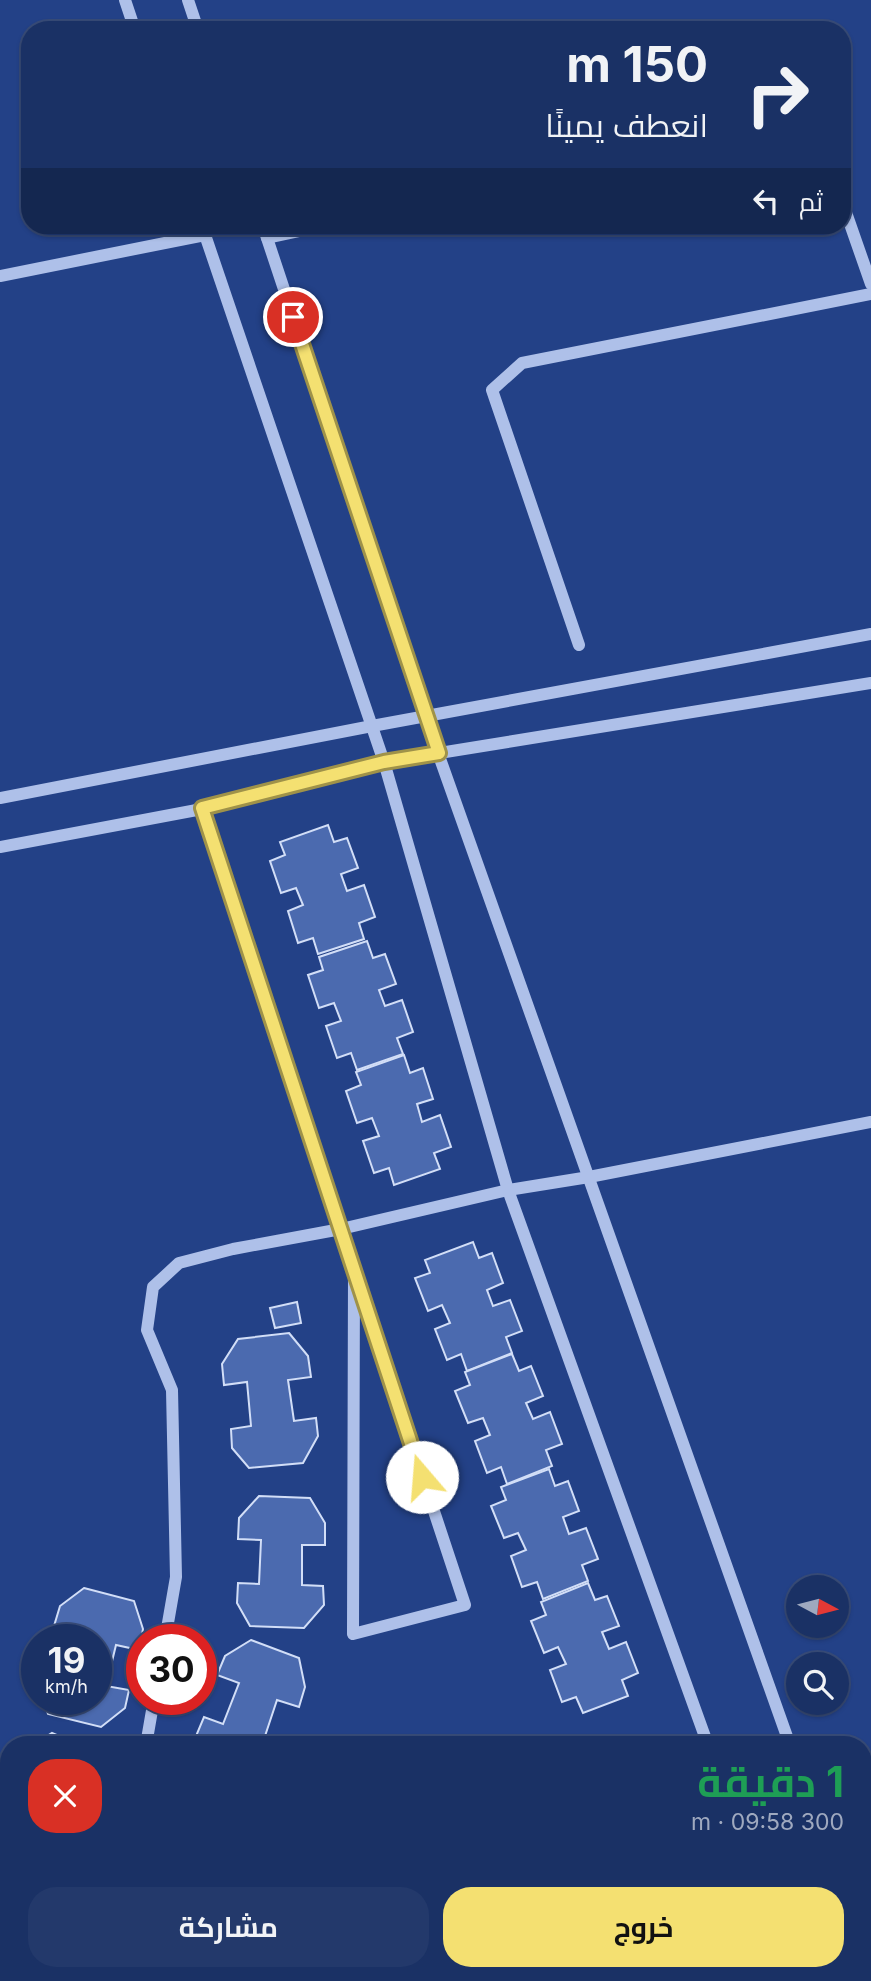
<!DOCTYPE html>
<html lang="ar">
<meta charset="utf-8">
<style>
:root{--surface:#1a3165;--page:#23396b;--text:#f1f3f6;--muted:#9fa9bf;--line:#384c79;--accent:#f4e071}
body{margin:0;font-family:Inter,Cairo,sans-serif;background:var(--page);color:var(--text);direction:rtl;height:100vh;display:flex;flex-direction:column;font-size:26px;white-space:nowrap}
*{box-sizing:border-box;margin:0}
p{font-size:23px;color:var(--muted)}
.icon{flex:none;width:38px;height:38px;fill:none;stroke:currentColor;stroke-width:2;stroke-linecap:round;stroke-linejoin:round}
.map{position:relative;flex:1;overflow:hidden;direction:ltr}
.side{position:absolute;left:0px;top:1736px;width:872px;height:245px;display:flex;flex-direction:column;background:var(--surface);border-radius:28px 28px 0 0;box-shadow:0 2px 5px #0004,0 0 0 2px var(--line);direction:rtl}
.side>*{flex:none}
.hud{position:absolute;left:21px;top:21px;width:830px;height:214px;border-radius:28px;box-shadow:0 2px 5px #0004,0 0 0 2px var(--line);direction:rtl;background:#1a3165;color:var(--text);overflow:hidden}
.needle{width:46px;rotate:97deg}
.fabs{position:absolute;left:786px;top:1575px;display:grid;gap:14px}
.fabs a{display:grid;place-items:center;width:63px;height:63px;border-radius:50%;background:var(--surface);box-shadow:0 2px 5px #0004,0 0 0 2px var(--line);font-size:35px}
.speed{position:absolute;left:21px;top:1624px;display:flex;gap:14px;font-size:35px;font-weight:700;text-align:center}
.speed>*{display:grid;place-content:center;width:91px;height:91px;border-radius:50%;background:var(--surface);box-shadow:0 2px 5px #0004,0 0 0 2px var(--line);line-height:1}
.speed small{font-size:18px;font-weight:400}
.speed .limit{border:10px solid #d22;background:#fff;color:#111}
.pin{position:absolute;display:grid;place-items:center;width:60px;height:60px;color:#fff;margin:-30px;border:4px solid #fff;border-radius:50%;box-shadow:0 2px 7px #0007}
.me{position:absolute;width:77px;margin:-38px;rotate:342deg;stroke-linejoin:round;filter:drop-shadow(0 0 5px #0008)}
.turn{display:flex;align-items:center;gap:24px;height:147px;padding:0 28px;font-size:32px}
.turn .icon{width:91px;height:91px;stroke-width:2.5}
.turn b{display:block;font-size:49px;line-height:60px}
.then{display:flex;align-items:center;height:66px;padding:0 28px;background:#0003;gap:14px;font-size:26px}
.round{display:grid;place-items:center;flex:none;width:74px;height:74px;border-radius:28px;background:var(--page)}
.overview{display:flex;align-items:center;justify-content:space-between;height:119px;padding:0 28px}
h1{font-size:42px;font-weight:700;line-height:52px;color:#1e9e55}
.cta{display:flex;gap:14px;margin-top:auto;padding:14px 28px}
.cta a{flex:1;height:80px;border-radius:28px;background:var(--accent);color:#111;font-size:28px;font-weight:700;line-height:80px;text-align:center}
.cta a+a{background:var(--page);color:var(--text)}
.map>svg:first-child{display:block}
.building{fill:#4b6aaf;stroke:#d2def7;stroke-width:2}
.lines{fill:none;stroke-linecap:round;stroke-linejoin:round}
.minor{stroke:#aec0e9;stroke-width:12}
.route-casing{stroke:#9f9249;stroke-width:18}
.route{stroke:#f4e071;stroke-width:12}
</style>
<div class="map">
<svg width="871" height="1981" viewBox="0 0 871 1981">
<rect width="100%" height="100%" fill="#234187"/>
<!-- building -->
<g class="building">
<path d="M328,825L334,842L347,838L358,868L341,874L347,891L364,885L375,917L359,923L364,939L318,954L313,938L298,943L288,911L303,905L296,888L281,893L270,861L285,855L280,842Z"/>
<path d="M367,941L373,958L385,954L396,984L379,990L385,1006L402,1000L413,1032L397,1038L403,1054L357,1070L351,1053L337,1058L326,1026L341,1021L334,1003L319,1008L308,975L323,970L319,957Z"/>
<path d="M404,1055L410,1073L423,1068L433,1099L417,1104L422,1122L440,1115L451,1147L434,1153L440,1169L394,1185L389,1168L374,1173L363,1141L379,1136L372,1118L357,1123L346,1091L361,1085L356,1072Z"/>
<path d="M473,1242L479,1258L492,1253L503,1283L487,1290L493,1306L510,1300L522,1331L506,1337L512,1353L467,1371L461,1354L447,1360L435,1329L450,1323L442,1305L428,1311L415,1278L430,1273L425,1260Z"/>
<path d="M297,1302L301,1323L275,1328L270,1308Z"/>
<path d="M289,1333L308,1356L311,1377L288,1380L294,1421L316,1418L318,1436L303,1463L249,1468L232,1448L231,1429L251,1426L247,1382L224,1385L222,1364L238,1339Z"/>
<path d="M512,1354L519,1371L531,1366L543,1396L526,1403L533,1419L550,1412L562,1444L546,1450L552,1466L507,1484L501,1467L487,1473L475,1441L490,1435L483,1418L468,1423L455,1391L470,1385L465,1372Z"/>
<path d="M549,1469L555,1486L568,1481L579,1511L563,1517L569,1534L586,1528L598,1559L582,1565L588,1581L543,1599L537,1582L522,1587L511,1556L526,1550L518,1533L504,1538L491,1506L506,1500L501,1487Z"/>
<path d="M259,1496L310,1498L325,1523V1545H302V1585L323,1586L324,1605L304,1628L250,1626L237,1603L238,1583L259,1584L261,1540L238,1539L239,1518Z"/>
<path d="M588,1583L595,1600L607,1596L619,1626L602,1632L609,1649L626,1642L638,1673L622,1680L628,1696L583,1713L576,1697L562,1702L550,1670L566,1664L558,1647L544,1653L531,1621L546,1615L541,1602Z"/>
<path d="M84,1588L134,1601L143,1629L139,1650L116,1645L106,1686L129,1690L125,1708L101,1727L48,1714L43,1699H96V1640H75L77,1632L54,1626L60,1606Z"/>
<path d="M251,1640L299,1658L305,1687L299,1707L277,1700L264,1739L282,1745H198L196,1736L204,1717L223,1724L239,1683L217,1675L225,1656Z"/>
<path d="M52,1733L80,1745H33Z"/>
<path d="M4,1810L9,1812V1857L1,1854L0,1848V1819Z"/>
<path d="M0,1880L9,1886V1942L1,1937L0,1939Z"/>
<path d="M658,1972H700L677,1981H662Z"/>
<path d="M705,1972H713L716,1981H683Z"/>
</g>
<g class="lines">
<!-- minor -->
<g class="minor">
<path d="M125,0L135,30"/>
<path d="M188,0L198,30"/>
<path d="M842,201L871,284"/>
<path d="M202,226L384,762L508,1190L708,1745"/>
<path d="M263,226L438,753L790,1745"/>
<path d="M267,238L323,226"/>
<path d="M0,276L205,235"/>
<path d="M579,645L492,390L522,363L871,294"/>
<path d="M0,798L372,726L871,634"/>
<path d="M202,809L465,1605L353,1634L354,1271"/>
<path d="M0,847L202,809L384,762L871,683"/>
<path d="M165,1640L176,1577L172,1390L147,1330L153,1287L179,1263L233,1249L341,1229L508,1190L589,1177L871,1122"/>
<path d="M146,1745L154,1699"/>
<path d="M863,1950L871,1973"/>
<path d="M790,1972L793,1981"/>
<path d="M30,1981L38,1972"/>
</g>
</g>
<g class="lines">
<!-- route casing -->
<g class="route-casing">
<path id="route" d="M293,317L439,753L384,762L202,808L422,1477"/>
</g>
<!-- route -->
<use href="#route" class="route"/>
</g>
</svg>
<div class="fabs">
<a><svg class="needle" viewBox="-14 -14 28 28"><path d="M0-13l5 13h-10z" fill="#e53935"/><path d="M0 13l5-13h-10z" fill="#9fa9bf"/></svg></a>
<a><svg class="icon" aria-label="search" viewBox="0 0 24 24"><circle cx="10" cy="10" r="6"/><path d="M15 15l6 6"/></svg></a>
</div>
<div class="speed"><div>19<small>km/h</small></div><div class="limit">30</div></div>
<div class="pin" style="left:293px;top:317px;background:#d93025"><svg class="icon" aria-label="arrive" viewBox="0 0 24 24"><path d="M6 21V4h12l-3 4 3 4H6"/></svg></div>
<svg class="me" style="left:422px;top:1477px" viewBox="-20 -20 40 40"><circle r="19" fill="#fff"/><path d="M0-13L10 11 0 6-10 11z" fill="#f4e071"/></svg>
<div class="hud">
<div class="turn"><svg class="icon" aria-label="right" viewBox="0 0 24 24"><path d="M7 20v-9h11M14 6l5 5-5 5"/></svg><div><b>150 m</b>انعطف يمينًا</div></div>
<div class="then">ثم<svg class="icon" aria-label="left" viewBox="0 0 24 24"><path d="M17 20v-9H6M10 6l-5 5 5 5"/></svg></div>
</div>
<section class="side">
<div class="overview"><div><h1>1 دقيقة</h1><p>300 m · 09:58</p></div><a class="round" style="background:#d93025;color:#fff"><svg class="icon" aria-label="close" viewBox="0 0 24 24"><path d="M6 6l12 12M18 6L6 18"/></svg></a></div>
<div class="cta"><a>خروج</a><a>مشاركة</a></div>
</section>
</div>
